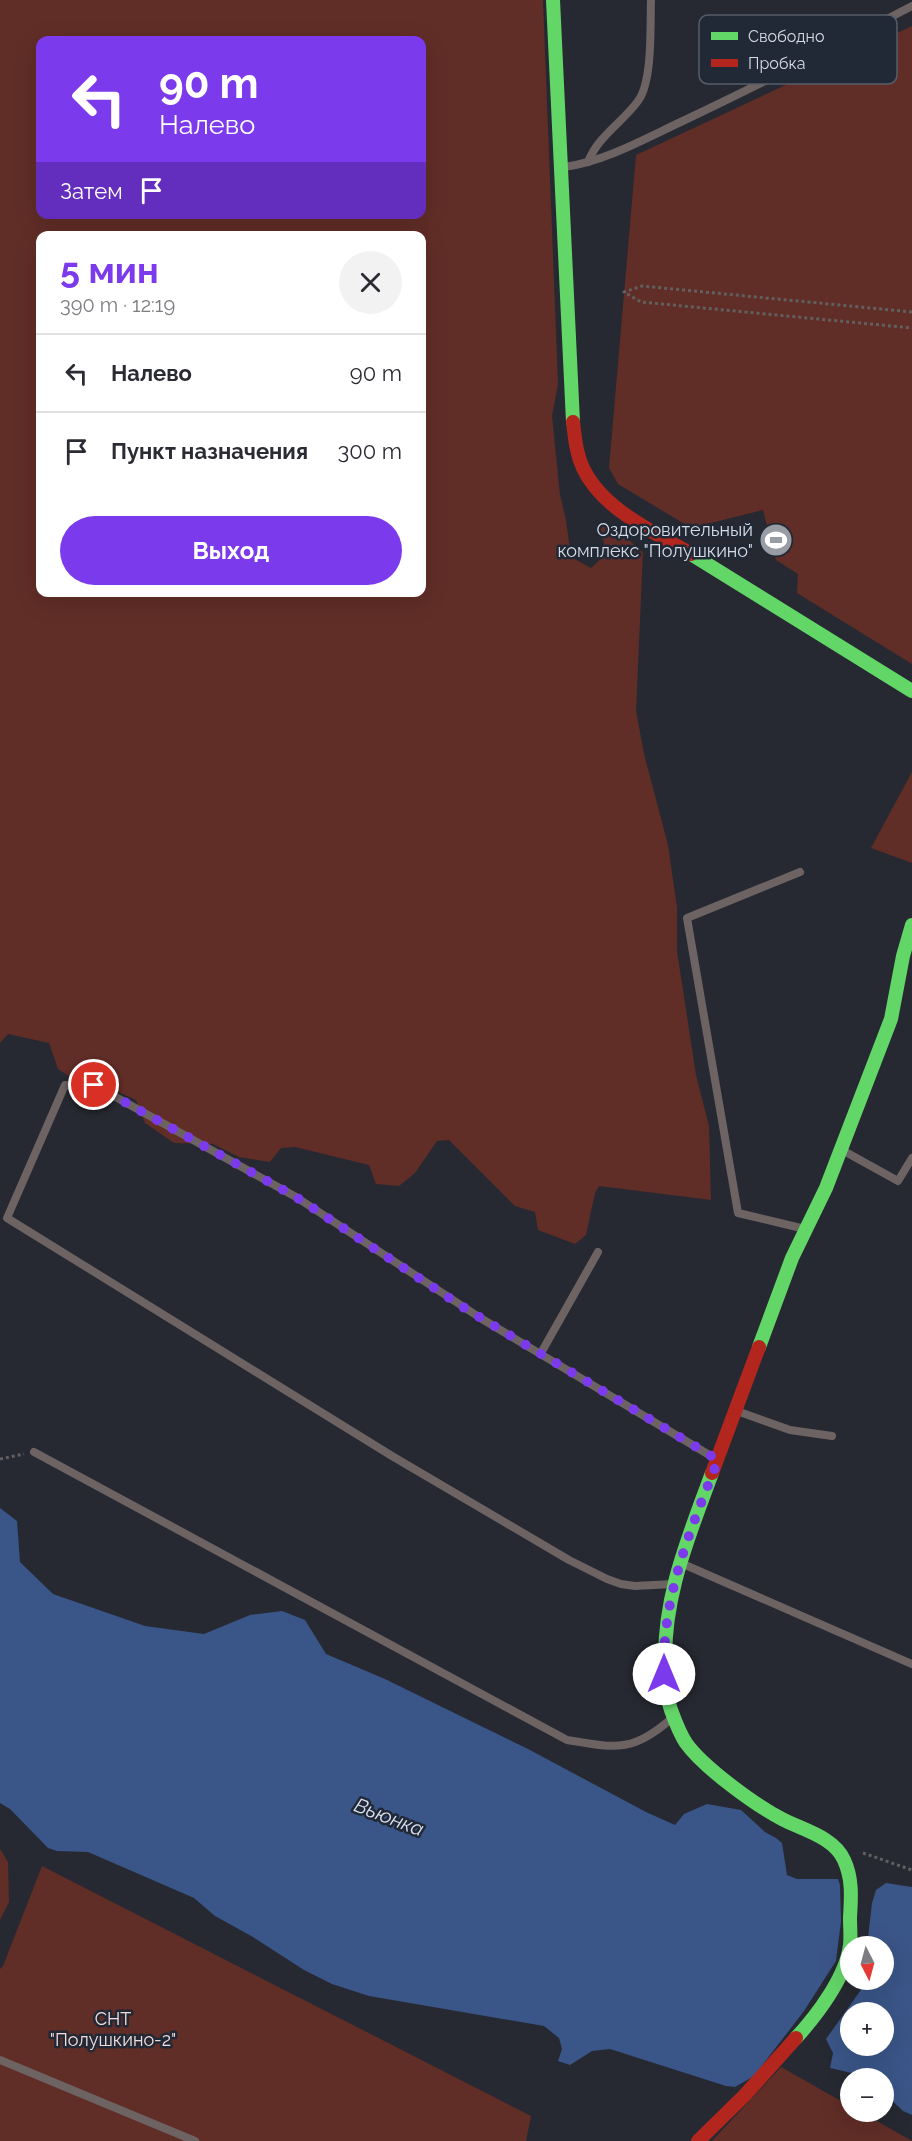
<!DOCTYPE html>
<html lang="ru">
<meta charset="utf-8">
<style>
:root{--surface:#fff;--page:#f2f2f3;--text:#2b2b33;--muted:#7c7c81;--line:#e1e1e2;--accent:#7c3aed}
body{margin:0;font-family:Raleway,sans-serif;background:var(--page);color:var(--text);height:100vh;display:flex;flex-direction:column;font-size:22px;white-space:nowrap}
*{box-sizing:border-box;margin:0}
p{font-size:20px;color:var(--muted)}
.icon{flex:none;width:33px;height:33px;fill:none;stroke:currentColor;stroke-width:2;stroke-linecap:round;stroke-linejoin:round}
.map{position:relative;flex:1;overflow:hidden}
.details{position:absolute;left:36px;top:231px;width:390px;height:366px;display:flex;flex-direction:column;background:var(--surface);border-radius:12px;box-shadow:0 6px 24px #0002}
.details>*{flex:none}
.guide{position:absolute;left:36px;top:36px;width:390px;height:183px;border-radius:12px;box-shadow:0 6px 24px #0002;background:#7c3aed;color:#fff;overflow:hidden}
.needle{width:39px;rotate:174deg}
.fabs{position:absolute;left:840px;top:1936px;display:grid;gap:12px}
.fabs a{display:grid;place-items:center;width:54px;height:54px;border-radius:50%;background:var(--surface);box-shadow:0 6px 24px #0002;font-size:30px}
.pin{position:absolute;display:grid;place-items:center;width:51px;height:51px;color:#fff;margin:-26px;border:3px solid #fff;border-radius:50%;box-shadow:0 2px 6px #0007}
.me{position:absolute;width:66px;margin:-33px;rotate:0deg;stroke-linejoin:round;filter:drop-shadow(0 0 4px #0008)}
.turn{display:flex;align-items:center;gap:21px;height:126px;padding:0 24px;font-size:27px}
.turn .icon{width:78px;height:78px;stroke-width:2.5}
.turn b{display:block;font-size:42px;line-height:51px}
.then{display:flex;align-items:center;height:57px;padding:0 24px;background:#0003;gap:12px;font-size:22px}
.round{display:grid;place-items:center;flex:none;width:63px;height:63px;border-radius:32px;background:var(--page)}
.overview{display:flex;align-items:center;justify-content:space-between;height:102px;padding:0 24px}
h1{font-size:36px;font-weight:700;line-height:45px;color:var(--accent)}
.primary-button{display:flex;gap:12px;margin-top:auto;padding:12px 24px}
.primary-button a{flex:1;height:69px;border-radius:36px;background:var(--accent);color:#fff;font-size:24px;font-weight:700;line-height:69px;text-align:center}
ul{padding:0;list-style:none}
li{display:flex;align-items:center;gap:18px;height:78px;padding:0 24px;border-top:2px solid var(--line)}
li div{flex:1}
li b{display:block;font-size:22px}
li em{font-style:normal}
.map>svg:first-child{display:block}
.green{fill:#612d27;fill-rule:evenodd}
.water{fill:#3a5587;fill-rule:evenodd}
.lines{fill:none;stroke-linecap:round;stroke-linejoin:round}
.path{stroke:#625f61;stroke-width:3;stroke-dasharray:3 3;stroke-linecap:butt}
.lane{stroke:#6c6362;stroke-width:8}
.fast{stroke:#63d668;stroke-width:14}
.jam{stroke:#b3261e;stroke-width:14}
.route{stroke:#7c3aed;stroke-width:10;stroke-dasharray:0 18}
.labels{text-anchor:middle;stroke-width:5;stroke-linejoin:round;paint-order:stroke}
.poi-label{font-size:18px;fill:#d6dbe4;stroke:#212836;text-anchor:end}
.park-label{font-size:18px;fill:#f3dcd8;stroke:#212836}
.water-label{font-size:20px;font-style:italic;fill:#d9e2f3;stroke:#212836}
.key{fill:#212836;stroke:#575e6a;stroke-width:1.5}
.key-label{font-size:16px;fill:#d6dbe4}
</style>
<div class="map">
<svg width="912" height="2141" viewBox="0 0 912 2141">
<rect width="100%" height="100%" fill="#262931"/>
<!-- green -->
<g class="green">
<path d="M0,0H543L558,384L552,416L560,495L566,520L571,557L591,568L604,556V542L598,532L603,526L610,524L643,552L636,711L644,754L668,845L677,907V951L696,1075L709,1126L711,1200L599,1186L595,1193L586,1235L575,1244L538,1230L535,1212L515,1206L449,1140L437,1141L415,1173L399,1186L376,1184L369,1165L295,1147L281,1148L270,1162L239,1157L213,1144L174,1143L145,1123L136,1100L114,1090L84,1086L58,1069L49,1043L8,1034L0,1043ZM40,40H422V214H40ZM40,236H422V592H40Z"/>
<path d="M912,26V664L797,593L798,574L776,560L763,510L691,528L618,484L609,468L636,155Z"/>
<path d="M912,772V863L871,848Z"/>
<path d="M0,1849L8,1862L9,1902L0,1920Z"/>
<path d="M42,1866L531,2116L526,2141H0V1969L3,1966Z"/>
<path d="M781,2067L850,2106V2112H861L912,2141H712Z"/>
</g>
<!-- water -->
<g class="water">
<path d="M0,1508L17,1521L20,1562L53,1594L145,1626L204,1634L250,1615L282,1611L305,1620L326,1654L385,1679L528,1749L646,1812L675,1825L684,1814L707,1804L741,1810L765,1832L776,1838L782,1843L787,1875L797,1879H838L840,1885L841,1921L836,1961L804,2011L754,2076L735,2087L726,2086L610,2049L592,2051L570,2065L558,2061L562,2049L559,2038L544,2026L369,1996L332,1984L304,1970L253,1937L215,1916L194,1898L88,1852L57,1851L48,1848L10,1809L0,1803Z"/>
<path d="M886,1883L912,1887V2115L903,2111L884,2093V2079H869L865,2076L830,2068L833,2053L826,2039L863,1987L864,1980H884V1947H867L872,1903L876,1890ZM850,2013H884V2046H850Z"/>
</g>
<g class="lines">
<!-- path -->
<g class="path">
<path d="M912,312L642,286L624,292L641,302L912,328"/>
<path d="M0,1459L24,1454"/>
<path d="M863,1853L912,1870"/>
</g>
<!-- lane -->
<g class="lane">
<path d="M588,162C598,136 623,122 638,101C653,81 650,25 651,0"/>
<path d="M564,167C607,161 648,137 687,119C763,83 837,45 912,6"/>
<path d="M800,872L687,918L738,1213L805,1229"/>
<path d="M842,1150L898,1181L912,1158"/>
<path d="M541,1353L598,1252"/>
<path d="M737,1411L790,1430L832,1436"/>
<path d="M34,1452L567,1740C615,1748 633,1753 672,1718"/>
<path d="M683,1564L912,1664"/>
<path d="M673,1584L635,1586L621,1584L607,1579L569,1560L392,1456L7,1218L65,1085H94L296,1197L482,1319L716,1459"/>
<path d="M0,2060L195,2141"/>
</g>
<!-- fast -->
<g class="fast">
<path d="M553,0L573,422"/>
<path d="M691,554L912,691"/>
<path d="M759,1347L792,1258L826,1188L891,1019L903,956L912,925"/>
<path d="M712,1473C688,1538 660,1604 666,1675C666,1687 667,1699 671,1710C675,1721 680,1734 686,1743C703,1767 755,1805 782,1819C803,1830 834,1837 844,1860C853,1879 851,1899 850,1918C850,1927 851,1937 850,1945C846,1977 817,2015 796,2038"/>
</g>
<!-- jam -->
<g class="jam">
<path d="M573,422C575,438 576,453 583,468C602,509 654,532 691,554"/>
<path d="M712,1473L759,1347"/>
<path d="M698,2141L745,2095L796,2038"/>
</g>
</g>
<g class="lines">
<!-- route -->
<path class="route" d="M94,1085L296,1197L466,1309L718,1460C690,1531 662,1596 664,1674"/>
</g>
<!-- icons -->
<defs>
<g id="stadium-disc" transform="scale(1.725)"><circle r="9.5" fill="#989da5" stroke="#212836"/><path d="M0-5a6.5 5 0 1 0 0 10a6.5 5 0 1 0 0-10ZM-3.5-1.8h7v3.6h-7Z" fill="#fff"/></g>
</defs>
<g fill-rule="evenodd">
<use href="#stadium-disc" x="776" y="540"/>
</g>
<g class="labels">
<!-- poi labels -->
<g class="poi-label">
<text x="753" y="536">Оздоровительный<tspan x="753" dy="21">комплекс "Полушкино"</tspan></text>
</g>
<!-- park labels -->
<g class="park-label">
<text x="113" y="2025">СНТ<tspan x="113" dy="21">"Полушкино-2"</tspan></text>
</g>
<!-- water labels -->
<g class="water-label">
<text transform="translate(389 1817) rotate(21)" y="7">Вьюнка</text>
</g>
</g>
<!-- legend -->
<rect x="699" y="15" width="198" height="69" rx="9" class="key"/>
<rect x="711" y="32" width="27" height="8" fill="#63d668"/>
<rect x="711" y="59" width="27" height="8" fill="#b3261e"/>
<g class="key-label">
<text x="748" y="42">Свободно</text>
<text x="748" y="69">Пробка</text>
</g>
</svg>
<div class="fabs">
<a><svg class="needle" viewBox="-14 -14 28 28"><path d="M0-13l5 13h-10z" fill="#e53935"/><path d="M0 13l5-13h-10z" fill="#7c7c81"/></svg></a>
<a>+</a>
<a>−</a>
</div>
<div class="pin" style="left:94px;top:1085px;background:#d93025"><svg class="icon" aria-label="arrive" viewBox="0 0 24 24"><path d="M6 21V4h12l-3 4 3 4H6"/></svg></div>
<svg class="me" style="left:664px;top:1674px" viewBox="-20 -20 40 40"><circle r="19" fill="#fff"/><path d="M0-13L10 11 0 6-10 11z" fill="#7c3aed"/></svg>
<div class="guide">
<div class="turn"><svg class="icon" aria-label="left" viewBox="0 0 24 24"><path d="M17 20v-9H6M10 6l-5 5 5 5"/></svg><div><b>90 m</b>Налево</div></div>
<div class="then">Затем<svg class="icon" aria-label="arrive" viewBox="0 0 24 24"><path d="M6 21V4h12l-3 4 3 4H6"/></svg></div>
</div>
<section class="details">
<div class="overview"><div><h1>5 мин</h1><p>390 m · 12:19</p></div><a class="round"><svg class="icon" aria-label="close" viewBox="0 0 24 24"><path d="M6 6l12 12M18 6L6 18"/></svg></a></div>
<ul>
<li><svg class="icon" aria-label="left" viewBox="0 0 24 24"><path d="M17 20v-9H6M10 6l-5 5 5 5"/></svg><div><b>Налево</b></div><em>90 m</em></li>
<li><svg class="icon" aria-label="arrive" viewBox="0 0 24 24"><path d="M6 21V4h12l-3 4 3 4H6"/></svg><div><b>Пункт назначения</b></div><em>300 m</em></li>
</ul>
<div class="primary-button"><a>Выход</a></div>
</section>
</div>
